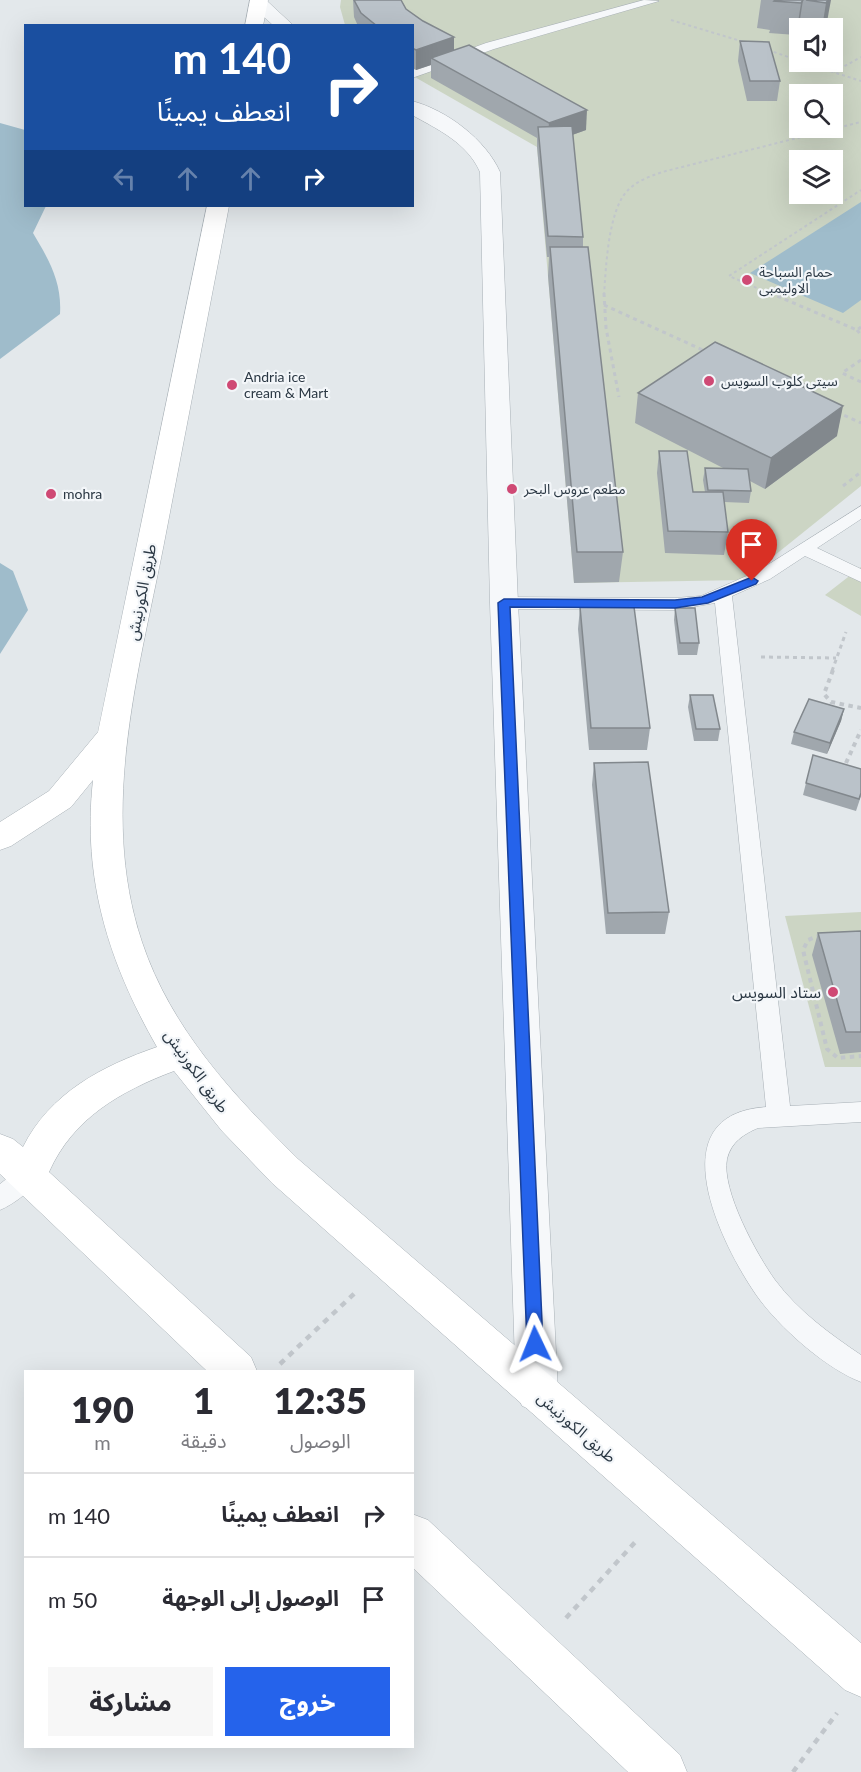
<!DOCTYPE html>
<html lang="ar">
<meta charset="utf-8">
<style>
:root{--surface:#fff;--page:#f7f7f7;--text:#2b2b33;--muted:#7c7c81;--line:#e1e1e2;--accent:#2563eb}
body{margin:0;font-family:Lato,"Noto Sans Arabic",sans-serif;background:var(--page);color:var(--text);direction:rtl;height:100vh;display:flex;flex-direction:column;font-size:22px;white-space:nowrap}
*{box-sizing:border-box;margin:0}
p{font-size:20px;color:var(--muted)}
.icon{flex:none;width:33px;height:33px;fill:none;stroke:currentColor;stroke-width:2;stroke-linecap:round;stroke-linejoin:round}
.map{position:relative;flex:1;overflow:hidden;direction:ltr}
.panel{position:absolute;left:24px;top:1370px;width:390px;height:378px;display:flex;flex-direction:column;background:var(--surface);border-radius:0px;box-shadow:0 6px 24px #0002;direction:rtl}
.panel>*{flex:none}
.guide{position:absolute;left:24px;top:24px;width:390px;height:183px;border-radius:0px;box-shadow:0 6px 24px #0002;direction:rtl;background:#1a4fa0;color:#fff;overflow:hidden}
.controls{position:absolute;left:789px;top:18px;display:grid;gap:12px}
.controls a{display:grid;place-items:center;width:54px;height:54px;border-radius:0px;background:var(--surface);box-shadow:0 6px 24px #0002;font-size:30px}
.pin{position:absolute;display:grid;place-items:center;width:51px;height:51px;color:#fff;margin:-62px -26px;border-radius:50% 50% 50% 0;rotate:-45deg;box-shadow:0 0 6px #0007}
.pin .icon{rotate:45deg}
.me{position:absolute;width:66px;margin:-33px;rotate:358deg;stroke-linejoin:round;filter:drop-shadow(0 0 4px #0008)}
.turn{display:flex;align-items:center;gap:21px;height:126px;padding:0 24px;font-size:27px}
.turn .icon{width:78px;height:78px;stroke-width:2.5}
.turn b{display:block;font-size:42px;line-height:51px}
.lanes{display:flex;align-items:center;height:57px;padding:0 24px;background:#0003;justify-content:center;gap:30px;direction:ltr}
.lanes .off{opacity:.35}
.eta{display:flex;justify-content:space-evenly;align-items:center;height:102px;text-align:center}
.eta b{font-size:36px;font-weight:800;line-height:42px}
.cta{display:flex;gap:12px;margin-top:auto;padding:12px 24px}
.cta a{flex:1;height:69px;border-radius:0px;background:var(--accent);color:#fff;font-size:24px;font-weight:800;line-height:69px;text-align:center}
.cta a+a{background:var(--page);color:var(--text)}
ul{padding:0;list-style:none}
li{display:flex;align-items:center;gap:18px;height:84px;padding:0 24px;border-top:2px solid var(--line)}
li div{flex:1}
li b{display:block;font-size:22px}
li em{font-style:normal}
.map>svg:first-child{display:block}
.green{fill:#ccd5c4;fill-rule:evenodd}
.water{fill:#9fbccb}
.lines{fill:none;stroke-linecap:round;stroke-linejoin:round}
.service-casing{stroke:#a8b0b6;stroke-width:1}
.minor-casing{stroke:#a8b0b6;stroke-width:1}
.secondary-casing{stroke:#a8b0b6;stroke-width:1}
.path-far3{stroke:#c1c6cb;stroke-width:2;stroke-dasharray:3 3;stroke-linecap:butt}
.path-far2{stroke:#c1c6cb;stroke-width:3;stroke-dasharray:4 4;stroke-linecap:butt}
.path-far1{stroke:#c1c6cb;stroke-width:4;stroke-dasharray:4.5 4.5;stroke-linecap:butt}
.path{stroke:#c1c6cb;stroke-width:4.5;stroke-dasharray:6 6;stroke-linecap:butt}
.service{fill:#f6f8fa;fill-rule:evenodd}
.minor{fill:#f6f8fa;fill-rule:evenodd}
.secondary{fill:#fff;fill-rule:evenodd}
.wall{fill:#a0a7ad}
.shaded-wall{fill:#82888d}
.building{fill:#bac2c9;stroke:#82888d;stroke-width:1.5}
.route{fill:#2563eb;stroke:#184099;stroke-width:1.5}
.poi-dot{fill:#cf4974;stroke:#f3f6f9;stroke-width:2}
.labels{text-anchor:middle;stroke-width:4.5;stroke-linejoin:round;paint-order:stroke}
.far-poi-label{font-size:14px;fill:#2b3844;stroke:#f3f6f9;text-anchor:start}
.street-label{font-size:16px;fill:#2b3844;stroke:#f3f6f9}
.poi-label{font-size:16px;fill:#2b3844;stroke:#f3f6f9;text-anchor:end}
</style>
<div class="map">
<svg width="861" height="1772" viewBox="0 0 861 1772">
<rect width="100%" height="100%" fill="#e3e8eb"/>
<!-- green -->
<g class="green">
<path d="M341,0H861V486L744,580L574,583L537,147L413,76L412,26L345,25L340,7ZM800,28H832V62H800ZM800,94H832V128H800ZM800,160H832V194H800Z"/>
<path d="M861,567V616L825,595Z"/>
<path d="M861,912V1067H825L785,916Z"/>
</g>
<!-- water -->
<g class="water">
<path d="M0,123L25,130L26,206H46L33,233C49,260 62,282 60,314L0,359Z"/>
<path d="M861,202V300L843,313L750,273Z"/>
<path d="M0,563L13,571L28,610L0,654Z"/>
</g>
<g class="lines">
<!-- service casing -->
<g class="service-casing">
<g id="service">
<path d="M644,0L659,1L494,49L412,78V70L486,43Z"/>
<path d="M861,506V519L817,548L861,569V582L805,556L770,579L732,596L790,1106L861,1102V1122L758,1128C744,1134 731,1142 727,1159C721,1190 757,1255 775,1280C798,1311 830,1334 861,1355V1382C825,1368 779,1327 757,1296C722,1246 656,1114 766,1107L715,603L675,610L504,609L495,603L504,597L675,598L701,596L758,571Z"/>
<path d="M28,1166L37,1169L40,1176C33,1190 14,1204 0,1210V1184L19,1169Z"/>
</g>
</g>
<!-- minor casing -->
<g class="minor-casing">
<g id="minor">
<path d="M252,0H266L294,26H274L253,7L250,3Z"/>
<path d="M412,101C447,110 486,140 500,172L518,603L558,1392L552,1406L537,1412L522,1406L516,1392L490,603L480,172C467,143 439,130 412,115Z"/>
</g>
</g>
<!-- secondary casing -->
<g class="secondary-casing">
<g id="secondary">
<path d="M250,0H268L263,26H245Z"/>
<path d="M207,206H229C208,315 187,424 166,533C141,665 97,808 142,942C171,1029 234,1096 298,1159L861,1643V1697L845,1690L272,1183L222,1131L174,1071C121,1091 73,1118 49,1172L251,1357L257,1371H207L0,1174V1134L13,1139L23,1147C50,1093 102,1066 157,1047C109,963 82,879 93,780L71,807L11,846L0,850V822L49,791L98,732Z"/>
<path d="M412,1514L428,1520L680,1755L687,1772H628L412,1567Z"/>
</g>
</g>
<!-- path-far3 -->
<g class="path-far3">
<path d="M671,20L744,42"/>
<path d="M768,50L800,61"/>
<path d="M802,62L861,81"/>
<path d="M834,72L861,57"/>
<path d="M604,295C606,267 608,210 628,190C638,180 653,175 666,171L861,122"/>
<path d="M773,295L729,276L861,190"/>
</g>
<!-- path-far2 -->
<g class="path-far2">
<path d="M604,293L606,328L619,397"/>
<path d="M770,293L857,330L861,327"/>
<path d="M604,305L705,351"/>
<path d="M857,330L861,335"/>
<path d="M861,360L842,373L861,382"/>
<path d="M837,412L861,423"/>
<path d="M843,486L861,472"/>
<path d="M761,657L836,658"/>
<path d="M832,671L846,632"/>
</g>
<!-- path-far1 -->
<g class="path-far1">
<path d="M833,670L824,694L831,702L861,708"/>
<path d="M846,763L861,730"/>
<path d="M821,935L808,940L803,950L827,1049L838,1058L861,1056"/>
</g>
<!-- path -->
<g class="path">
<path d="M280,1364L357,1291"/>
<path d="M566,1618L638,1539"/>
<path d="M793,1772L837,1713"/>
</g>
<!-- service -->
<use href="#service" class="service"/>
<!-- minor -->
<use href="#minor" class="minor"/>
<!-- secondary -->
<use href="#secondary" class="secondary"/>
</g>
<!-- wall -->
<g class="wall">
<path d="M353,0H401L406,9L454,51L586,130L572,135L583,237V247L623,552L619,582L574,583L548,276L549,257H547L537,147V138L431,78V65L416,70L412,68V26H358L354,17Z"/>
<path d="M761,0H828L826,27L825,28H800V32H798L796,35L769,33L770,30L757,28Z"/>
<path d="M740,41L780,81L777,101H747L738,61Z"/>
<path d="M807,385L806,389L837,436L765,489L750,481L751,491L749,503L724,502L728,532L724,555L665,553L657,473L659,451L693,492H705L703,480L705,468L725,469L635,423L638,393Z"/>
<path d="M580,607L650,728L647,750H589L578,629Z"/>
<path d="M675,608L699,643L697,655H678L674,620Z"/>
<path d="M690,695L720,729L718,741H694L688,707Z"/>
<path d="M844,709L841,721L827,754L791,744L794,732Z"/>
<path d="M813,755L861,796L856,811L803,795Z"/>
<path d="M594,763L669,912L665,934H606L592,785Z"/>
<path d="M861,931V1052L840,1054L812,955L818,933Z"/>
</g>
<!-- shaded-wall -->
<g class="shaded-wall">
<path d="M803,0L798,32L796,35L801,3Z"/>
<path d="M828,0H831L826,27L825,28H822L826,3Z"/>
<path d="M454,37V57L431,58V65L416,70V50Z"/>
<path d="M587,110L586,130L547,144L549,123Z"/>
<path d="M843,406L837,436L765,489L771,458Z"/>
<path d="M844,709L841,721L827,754L830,743Z"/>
</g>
<!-- building -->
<g class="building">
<path d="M354,0H401L406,9L423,21L454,37L416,50L412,48V26H377L361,13Z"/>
<path d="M775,0H803L801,3L774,1Z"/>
<path d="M806,0H828L826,3Z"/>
<path d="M740,41L769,42L780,81H750Z"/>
<path d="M469,45L587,110L549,123L431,58Z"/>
<path d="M572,126L583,237L548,236L538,127Z"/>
<path d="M550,247H588L623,552H577Z"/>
<path d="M715,342L807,385L803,387L843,406L771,458L638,393Z"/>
<path d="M659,451H687L693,492H723L728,532L668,531Z"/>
<path d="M705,468L748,469L751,491L708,490Z"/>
<path d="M580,607H634L650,728H591Z"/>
<path d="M675,608H695L699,643H680Z"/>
<path d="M690,695H713L720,729H696Z"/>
<path d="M809,699L844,709L830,743L794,732Z"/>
<path d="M813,755L861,769V793L859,799L806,783Z"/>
<path d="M648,762L669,912L608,913L594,763Z"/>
<path d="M861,931V1032H846L818,933Z"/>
</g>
<!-- route -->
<path class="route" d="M752,577L758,581L756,584L708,603L675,608L510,607L543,1344L541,1350L535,1352L529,1350L527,1344L498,603L504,599L675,600L702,597Z"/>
<!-- markers -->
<g class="poi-dot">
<circle cx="747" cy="280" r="6"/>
<circle cx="709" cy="381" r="6"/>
<circle cx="232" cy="385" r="6"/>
<circle cx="512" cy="489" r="6"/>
<circle cx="51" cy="494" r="6"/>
<circle cx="833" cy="992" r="6"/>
</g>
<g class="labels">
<!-- far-poi labels -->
<g class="far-poi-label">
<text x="759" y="277">حمام السباحة<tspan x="759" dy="16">الاوليمبى</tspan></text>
<text x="244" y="382">Andria ice<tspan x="244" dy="16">cream &amp; Mart</tspan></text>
<text x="721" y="386">سيتى كلوب السويس</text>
<text x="524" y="494">مطعم عروس البحر</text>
<text x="63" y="499">mohra</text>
</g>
<!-- street labels -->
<g class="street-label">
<text transform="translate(141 592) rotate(-79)" y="6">طريق الكورنيش</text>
<text transform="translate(197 1071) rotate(54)" y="6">طريق الكورنيش</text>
<text transform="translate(577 1427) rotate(41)" y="6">طريق الكورنيش</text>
</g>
<!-- poi labels -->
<g class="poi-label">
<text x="821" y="998">ستاد السويس</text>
</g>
</g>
</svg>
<div class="controls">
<a><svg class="icon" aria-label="sound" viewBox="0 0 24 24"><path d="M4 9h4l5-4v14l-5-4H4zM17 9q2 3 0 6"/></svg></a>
<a><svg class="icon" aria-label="search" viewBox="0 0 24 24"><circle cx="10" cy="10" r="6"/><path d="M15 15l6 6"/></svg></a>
<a><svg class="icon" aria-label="layers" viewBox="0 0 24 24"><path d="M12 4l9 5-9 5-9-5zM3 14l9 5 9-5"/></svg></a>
</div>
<div class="pin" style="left:752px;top:581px;background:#d93025"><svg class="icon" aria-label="arrive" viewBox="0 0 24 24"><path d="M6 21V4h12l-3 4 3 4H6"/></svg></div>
<svg class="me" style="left:535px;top:1344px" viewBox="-20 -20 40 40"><path d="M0-17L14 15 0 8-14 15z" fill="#2563eb" stroke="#fff" stroke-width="4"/></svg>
<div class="guide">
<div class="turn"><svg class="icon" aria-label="right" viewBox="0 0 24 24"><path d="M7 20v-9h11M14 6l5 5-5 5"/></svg><div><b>140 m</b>انعطف يمينًا</div></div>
<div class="lanes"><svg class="icon off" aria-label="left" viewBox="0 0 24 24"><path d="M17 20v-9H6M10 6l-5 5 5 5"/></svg><svg class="icon off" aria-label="ahead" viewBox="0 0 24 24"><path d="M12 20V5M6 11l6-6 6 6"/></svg><svg class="icon off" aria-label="ahead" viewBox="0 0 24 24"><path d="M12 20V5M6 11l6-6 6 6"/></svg><svg class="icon" aria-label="right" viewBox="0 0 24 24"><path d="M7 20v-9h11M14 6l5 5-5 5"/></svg></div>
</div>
<section class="panel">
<div class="eta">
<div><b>12:35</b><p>الوصول</p></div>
<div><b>1</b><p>دقيقة</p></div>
<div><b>190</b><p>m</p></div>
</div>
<ul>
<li><svg class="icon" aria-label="right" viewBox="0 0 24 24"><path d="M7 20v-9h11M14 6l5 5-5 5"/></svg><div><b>انعطف يمينًا</b></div><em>140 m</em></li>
<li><svg class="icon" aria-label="arrive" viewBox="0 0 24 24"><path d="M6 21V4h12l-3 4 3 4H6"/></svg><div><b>الوصول إلى الوجهة</b></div><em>50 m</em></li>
</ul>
<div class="cta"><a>خروج</a><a>مشاركة</a></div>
</section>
</div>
